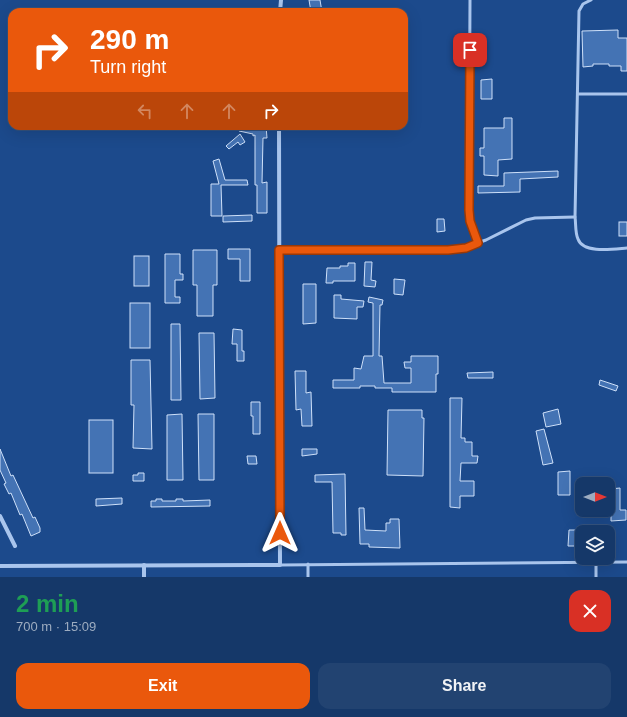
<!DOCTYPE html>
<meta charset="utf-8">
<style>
:root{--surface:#153869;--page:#224371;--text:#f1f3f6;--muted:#9dacc0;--line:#34527d;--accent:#ea580c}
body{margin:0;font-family:Helvetica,sans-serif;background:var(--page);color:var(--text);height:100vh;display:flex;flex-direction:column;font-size:15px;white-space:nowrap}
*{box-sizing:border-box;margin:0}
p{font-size:13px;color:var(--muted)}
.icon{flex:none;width:22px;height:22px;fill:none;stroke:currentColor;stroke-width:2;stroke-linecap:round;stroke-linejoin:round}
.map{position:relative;height:577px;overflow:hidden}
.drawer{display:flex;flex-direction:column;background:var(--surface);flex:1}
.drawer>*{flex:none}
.top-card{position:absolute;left:8px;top:8px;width:400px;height:122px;border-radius:12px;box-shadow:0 4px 16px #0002,0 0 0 1px var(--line);background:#ea580c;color:#fff;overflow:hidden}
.needle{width:26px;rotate:90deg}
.tools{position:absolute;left:575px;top:477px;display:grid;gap:8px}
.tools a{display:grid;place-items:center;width:40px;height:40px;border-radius:8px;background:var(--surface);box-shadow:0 4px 16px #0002,0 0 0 1px var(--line);font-size:20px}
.pin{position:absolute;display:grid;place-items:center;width:34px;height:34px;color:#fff;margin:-17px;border-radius:8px;box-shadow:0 2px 6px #0006}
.me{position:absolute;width:44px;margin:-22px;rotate:0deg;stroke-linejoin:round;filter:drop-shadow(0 0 3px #0008)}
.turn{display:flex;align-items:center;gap:14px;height:84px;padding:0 16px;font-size:18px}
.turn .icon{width:52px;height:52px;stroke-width:2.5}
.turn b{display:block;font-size:28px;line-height:34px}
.lanes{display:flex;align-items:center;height:38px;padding:0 16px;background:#0003;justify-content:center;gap:20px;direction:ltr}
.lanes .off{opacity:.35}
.round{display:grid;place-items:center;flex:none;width:42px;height:42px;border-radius:12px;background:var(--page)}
.head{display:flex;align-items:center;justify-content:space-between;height:68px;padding:0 16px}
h1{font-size:24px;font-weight:700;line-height:30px;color:#1e9e55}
.cta{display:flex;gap:8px;margin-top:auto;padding:8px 16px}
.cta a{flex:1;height:46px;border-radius:12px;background:var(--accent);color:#fff;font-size:16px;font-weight:700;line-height:46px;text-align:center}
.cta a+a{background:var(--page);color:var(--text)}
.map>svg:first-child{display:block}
.building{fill:#4473b4;stroke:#cee0f9}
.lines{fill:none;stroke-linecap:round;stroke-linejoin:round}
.service{stroke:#a9c5ed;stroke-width:3}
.minor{stroke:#a9c5ed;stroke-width:4}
.route-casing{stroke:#983908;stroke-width:10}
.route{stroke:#ea580c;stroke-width:7}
</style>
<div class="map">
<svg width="627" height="577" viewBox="0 0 627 577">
<rect width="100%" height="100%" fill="#1c4a8c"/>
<!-- building -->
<g class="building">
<path d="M309,0H320L322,12H311Z"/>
<path d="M618,30V38H627V71H621V66H609V64H593V66L583,67L582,31Z"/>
<path d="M492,79V99H481V80Z"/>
<path d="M504,118H512V159L498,160V176L484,175V156H480V148H484V128H504Z"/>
<path d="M240,126L253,128V126H266L267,138H263L262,183L267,182V213H257V185H255V135L253,136V134L239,131Z"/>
<path d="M240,134L245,142L240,145L238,142L229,149L226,146Z"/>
<path d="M219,159L225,180H247L248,185H221L222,216H211V184H219L213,161Z"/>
<path d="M558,171V177L520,179V192L478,193V186H504V173Z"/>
<path d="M252,215V221L223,222V216Z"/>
<path d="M437,219H444L445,231L437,232Z"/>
<rect x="619" y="222" width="8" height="14"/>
<path d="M228,249H250V281H240V259H228Z"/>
<path d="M193,250H217V285H213V316H197V285H193Z"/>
<path d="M165,254H180V274H183V280H175V297H180V303H165Z"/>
<rect x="134" y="256" width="15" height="30"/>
<path d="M365,262H372L371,280L376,281L375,287L364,286Z"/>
<path d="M348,263H355V281H333V283H326L327,268H340V266H348Z"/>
<path d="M394,279L405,280L403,295L394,294Z"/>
<path d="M303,284H316V323L303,324Z"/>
<path d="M334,295H341V299L364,301L363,307H357V319L334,318Z"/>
<path d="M369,297L383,300L382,305H380L379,356H382L384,383H411V368H405L404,362H411V356H438V374H436V392H392V388H375V386H360V388H333V380H354V368L361,369L364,356H373V303L368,302Z"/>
<rect x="130" y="303" width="20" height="45"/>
<path d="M171,324H180L181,400H171Z"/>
<path d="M233,329L242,330V351H244V361H237V344H232Z"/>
<path d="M199,333H214L215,398L200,399Z"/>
<path d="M131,360H150L152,449L133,448L134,405H131Z"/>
<path d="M295,371H306V393L311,392L312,426H302L301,409L296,410Z"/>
<path d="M493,372V378H468L467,373Z"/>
<path d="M600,380L618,386L616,391L599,385Z"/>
<path d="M450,398H462L461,438H465V442H472V456H478L477,463H461L460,481H474V496H460V508L450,507Z"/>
<path d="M251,402H260V434H253V416H251Z"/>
<path d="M558,409L561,424L546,427L543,413Z"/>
<path d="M388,410H422V418H424L423,476L387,475Z"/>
<path d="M182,414L183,480H167V415Z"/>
<path d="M198,414H214V480H199Z"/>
<rect x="89" y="420" width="24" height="53"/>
<path d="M544,429L553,463L543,465L536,431Z"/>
<path d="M0,449L11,476L13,475L33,518L35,517L40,528V532L31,536L22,514L20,515L11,493L9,494L4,484L6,483L0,470Z"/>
<path d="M302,449H317V454L302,456Z"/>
<path d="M247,456H256L257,464H248Z"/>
<path d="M570,471V495H558V472Z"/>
<path d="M138,473H144V481H133V475H138Z"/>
<path d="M345,474L346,535H341V533H333L332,482H315V475Z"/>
<path d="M620,488V510H626V520L611,521V516L583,517V510H611L610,489Z"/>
<path d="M122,498V504L96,506V499Z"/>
<path d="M156,499H162V501H176V499H183V501L210,500V506L151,507V501H156Z"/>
<path d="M359,508H364L365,530L386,531V523H390V519H399L400,548L369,547V544H360Z"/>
<path d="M569,530H576L578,546H568Z"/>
</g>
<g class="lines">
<!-- service -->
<g class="service">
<path d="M470,0L469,210L470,221L478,243"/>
<path d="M591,0L583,4L579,11L575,217C576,223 575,233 578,239C583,254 614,249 627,248"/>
<path d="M578,94H627"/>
<path d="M279,251H448L466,247L486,240L526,220L535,218L575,217"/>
<path d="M596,562V577"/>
<path d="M308,564V577"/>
<path d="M280,565L627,562"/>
</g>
<!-- minor -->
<g class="minor">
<path d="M280,12L281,0"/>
<path d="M0,516L15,546"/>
<path d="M0,566L280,565L279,126"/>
<path d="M144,577V565"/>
</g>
</g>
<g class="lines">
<!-- route casing -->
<g class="route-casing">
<path id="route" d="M280,533L279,250H448L466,248L478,243L470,221L469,210L470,50"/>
</g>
<!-- route -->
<use href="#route" class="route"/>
</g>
</svg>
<div class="tools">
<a><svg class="needle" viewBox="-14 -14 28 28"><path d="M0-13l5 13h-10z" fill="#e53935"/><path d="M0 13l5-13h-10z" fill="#9dacc0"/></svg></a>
<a><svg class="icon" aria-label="layers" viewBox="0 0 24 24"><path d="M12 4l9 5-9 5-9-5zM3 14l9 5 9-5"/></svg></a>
</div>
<div class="pin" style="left:470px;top:50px;background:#d93025"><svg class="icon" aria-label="arrive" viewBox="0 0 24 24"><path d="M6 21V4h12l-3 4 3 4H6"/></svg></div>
<svg class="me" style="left:280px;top:533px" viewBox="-20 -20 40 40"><path d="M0-17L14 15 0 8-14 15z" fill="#ea580c" stroke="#fff" stroke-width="4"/></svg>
<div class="top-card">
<div class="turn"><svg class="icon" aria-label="right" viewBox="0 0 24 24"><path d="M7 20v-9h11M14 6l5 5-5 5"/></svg><div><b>290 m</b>Turn right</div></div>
<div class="lanes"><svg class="icon off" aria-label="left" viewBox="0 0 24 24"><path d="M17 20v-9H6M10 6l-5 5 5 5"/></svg><svg class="icon off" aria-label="ahead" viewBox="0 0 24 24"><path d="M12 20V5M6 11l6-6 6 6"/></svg><svg class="icon off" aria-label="ahead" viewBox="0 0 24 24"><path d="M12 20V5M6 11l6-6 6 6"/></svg><svg class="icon" aria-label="right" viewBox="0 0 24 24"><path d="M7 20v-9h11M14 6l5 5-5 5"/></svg></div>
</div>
</div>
<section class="drawer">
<div class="head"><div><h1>2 min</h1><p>700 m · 15:09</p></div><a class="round" style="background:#d93025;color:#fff"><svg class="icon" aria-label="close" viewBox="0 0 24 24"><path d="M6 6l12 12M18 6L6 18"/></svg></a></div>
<div class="cta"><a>Exit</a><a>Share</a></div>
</section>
